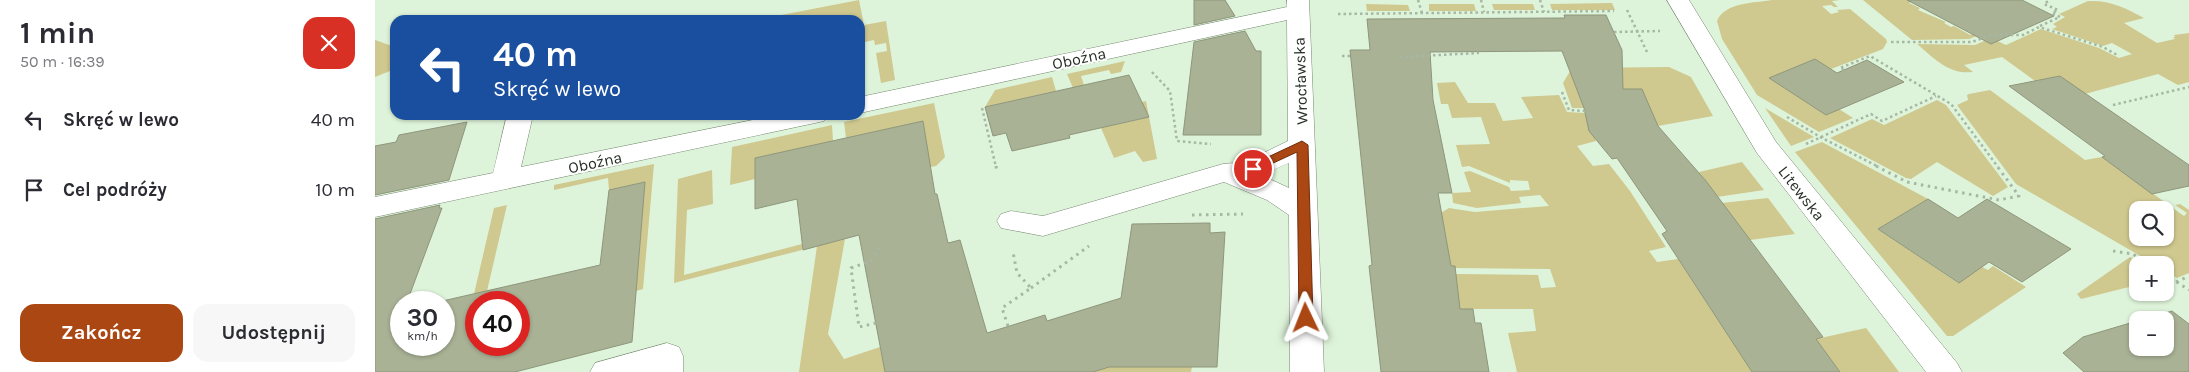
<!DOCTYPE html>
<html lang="pl">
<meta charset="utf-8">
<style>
:root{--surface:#fff;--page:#f7f7f7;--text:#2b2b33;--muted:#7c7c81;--accent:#ab4713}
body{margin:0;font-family:Karla,sans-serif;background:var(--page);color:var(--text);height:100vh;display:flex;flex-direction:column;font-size:19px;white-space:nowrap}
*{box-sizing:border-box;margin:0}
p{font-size:16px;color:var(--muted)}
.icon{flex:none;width:28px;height:28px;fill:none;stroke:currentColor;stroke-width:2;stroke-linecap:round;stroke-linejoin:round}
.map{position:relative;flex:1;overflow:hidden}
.sheet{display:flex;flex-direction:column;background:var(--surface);width:375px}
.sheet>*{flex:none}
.hud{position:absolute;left:15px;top:15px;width:475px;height:105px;border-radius:15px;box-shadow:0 1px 4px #0004;background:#1a4fa0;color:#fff;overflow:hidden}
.fabs{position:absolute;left:1754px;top:201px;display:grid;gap:10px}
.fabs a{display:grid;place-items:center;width:45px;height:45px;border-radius:10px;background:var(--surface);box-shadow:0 1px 4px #0004;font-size:25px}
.speed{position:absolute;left:15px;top:291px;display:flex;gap:10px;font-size:25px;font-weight:700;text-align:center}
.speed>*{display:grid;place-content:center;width:65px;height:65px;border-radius:50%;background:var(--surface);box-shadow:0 1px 4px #0004;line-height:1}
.speed small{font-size:12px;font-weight:400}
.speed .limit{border:8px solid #d22;background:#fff;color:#111}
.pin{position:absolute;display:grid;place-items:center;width:42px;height:42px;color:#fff;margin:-21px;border:2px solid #fff;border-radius:50%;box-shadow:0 1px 5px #0007}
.me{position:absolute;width:55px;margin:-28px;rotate:358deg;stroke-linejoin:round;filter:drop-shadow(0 0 4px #0008)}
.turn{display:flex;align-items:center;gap:18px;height:105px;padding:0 20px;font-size:22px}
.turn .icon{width:65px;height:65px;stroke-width:2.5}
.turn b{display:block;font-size:35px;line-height:42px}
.round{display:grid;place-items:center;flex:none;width:52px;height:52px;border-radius:15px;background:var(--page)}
.overview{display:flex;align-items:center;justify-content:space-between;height:85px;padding:0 20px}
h1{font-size:30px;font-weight:700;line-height:38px}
.action{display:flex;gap:10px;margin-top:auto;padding:10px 20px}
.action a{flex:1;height:58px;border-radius:15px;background:var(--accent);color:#fff;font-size:20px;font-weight:700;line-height:58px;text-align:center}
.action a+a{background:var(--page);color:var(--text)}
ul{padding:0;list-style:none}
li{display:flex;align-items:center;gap:15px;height:70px;padding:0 20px}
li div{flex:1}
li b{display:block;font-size:19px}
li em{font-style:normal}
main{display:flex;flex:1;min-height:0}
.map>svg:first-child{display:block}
.green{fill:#cfc88f;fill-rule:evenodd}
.building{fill:#a9b295;stroke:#8e967b;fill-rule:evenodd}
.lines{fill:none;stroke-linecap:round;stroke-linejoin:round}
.minor-casing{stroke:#768972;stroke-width:1}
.path-far1{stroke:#a6b7a3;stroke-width:2.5;stroke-dasharray:2.5 3;stroke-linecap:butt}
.path{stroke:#a6b7a3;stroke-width:3;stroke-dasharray:2.5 4.5;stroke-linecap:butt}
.minor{fill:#fff;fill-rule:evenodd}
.route{fill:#ab4713;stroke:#6f2e0c}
.labels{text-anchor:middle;stroke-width:4;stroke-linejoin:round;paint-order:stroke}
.street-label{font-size:16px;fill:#262e25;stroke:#fff}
</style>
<main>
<section class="sheet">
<div class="overview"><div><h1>1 min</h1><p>50 m · 16:39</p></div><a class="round" style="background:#d93025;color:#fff"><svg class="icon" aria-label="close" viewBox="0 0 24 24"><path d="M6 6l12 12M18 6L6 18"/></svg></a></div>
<ul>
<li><svg class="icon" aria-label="left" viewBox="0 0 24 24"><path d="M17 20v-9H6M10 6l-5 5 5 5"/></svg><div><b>Skręć w lewo</b></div><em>40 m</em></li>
<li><svg class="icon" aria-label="arrive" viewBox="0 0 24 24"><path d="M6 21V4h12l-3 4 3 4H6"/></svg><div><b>Cel podróży</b></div><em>10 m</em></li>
</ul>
<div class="action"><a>Zakończ</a><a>Udostępnij</a></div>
</section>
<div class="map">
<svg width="1814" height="372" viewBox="0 0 1814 372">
<rect width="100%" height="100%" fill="#def4da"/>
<!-- green -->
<g class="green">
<path d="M484,0L489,25L511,21L520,80L506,83L501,53L512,51L511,43L500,45L499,40L485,43V20H381Z"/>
<path d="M1397,0H1465L1457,1L1463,7H1459L1456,5L1447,6L1456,14L1464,12L1462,10L1475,9L1511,39L1512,42L1508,49L1456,69L1440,59L1394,78L1451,115L1464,109L1478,118L1444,132L1382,95L1347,39L1342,21C1350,2 1380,3 1397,0Z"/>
<path d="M1488,0H1540L1534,3L1545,8L1543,10L1571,22L1569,23L1576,27L1579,26L1595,35L1605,31L1609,33L1594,39L1537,40Z"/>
<path d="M1713,1C1735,0 1751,8 1769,18L1749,23L1782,43L1800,39L1798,37H1800L1799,35L1814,33V82L1803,85L1783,74L1710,94L1685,76L1660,81L1627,57L1589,65L1598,72C1574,75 1560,59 1542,44L1600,45L1616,38L1631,45L1666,29L1724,48L1744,58L1757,54L1737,43L1728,46L1677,29L1682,27L1678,24L1690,17L1684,14Z"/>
<path d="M1237,3L1240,10H1177L1175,4Z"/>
<path d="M991,4L1033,5L1035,11H992Z"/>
<path d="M1054,4H1099L1101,11H1054Z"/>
<path d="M1117,4H1158L1160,10H1119Z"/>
<path d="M0,40L20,47V69L0,77Z"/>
<path d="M750,61L746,72L736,74L734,70L706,76L709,85L698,88L692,74Z"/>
<path d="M1294,67L1316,77L1338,116L1283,126L1266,89L1202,90L1209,108H1197L1188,83L1197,68Z"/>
<path d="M677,77L681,91L610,107L620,90Z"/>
<path d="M1080,82L1093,103H1120L1128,121L1158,118L1146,97L1184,95L1192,112L1210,113L1221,141L1202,146L1218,166L1234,164L1255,191L1291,247L1274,251L1282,262L1303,259L1377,372H1142L1133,333L1161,331L1158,309H1083L1081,274L1163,275L1166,288L1181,287L1175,269L1080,268L1076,266L1064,214L1074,208L1100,212L1174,206L1165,195L1144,197L1146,203L1102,208L1078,203L1077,193L1096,192L1089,172L1095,171L1134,187L1136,191L1155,190L1153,181L1135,180V183L1094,166L1087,167L1081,145L1115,144L1106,117L1077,118L1073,104H1066L1062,83Z"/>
<path d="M1615,90L1710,160L1727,157L1809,216L1812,213L1800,205L1805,204L1814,210V273L1802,278L1790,271V265H1781L1641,184L1582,105L1593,100L1592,95L1594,94ZM1762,210H1790V238H1762Z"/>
<path d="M1562,100L1571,105L1633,187L1618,196L1562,162L1536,179L1531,178L1455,138L1497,119L1509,125Z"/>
<path d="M771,101L782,159L768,162L760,151L739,158L726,128L766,119L767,102Z"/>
<path d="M559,103L570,157L561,166L555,167L548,121L471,138L469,122Z"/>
<path d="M1390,108L1439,137L1416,146Z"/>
<path d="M457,125L458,141L380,158V179L355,185L357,147Z"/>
<path d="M1447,142L1553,199L1503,229L1583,283L1607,267L1613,270L1618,266L1651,287L1578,336H1572L1420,152Z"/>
<path d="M1367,162L1389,190L1342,197L1324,172Z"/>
<path d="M279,164L268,289L261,291L269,182L234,190L233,178L179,190V185Z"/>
<path d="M337,170L338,204L312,210L309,275L427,244V250L299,283L303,179Z"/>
<path d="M1393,198L1420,234L1375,240L1347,203Z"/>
<path d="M132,205L112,291L99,294L119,208Z"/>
<path d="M470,239L453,334L469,359L505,347L510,372H424L442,246Z"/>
<path d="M1755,257L1768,265H1762V285L1706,299L1702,294Z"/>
<path d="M1491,328L1524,372H1465L1441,339Z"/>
<path d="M747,362L817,367L816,372H718Z"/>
</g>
<!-- building -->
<g class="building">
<path d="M819,0H850L860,16L819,25Z"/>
<path d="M1532,0H1647L1679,16L1616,44Z"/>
<path d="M1189,15H1231L1247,50L1248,89H1267L1283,126L1331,181L1448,337L1441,339L1465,372H1377L1287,234L1292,231L1242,158L1237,159L1214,131L1209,108L1187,51L1055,52L1058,100L1077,193H1063L1076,266H1080L1085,309H1098L1100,323H1106L1114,372H1006L994,266L997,265L975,50H995L992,19L1190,18Z"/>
<path d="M870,31L881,51H886V135H808L819,42Z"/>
<path d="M1440,59L1462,73L1492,60L1529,82L1451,115L1394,78Z"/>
<path d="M754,75L774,117L694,135L695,138L637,151L631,133L618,136L610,107Z"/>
<path d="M1685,76L1814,165V186L1777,194L1727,157L1730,156L1634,86Z"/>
<path d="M548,121L560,194H562L573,243L585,240L612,333L670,315L672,321L746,298L757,224L835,223V233L850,232L842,367H734L718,372H510L484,235L428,250L422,199L380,209V158Z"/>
<path d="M92,122L74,180L0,195V146L21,142L24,135Z"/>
<path d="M270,182L257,342L140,372H0V219L65,205L64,208H67L32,302H26V345H69V302H63L225,265L234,190ZM101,302H144V345H101Z"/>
<path d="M1553,199L1583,218L1612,199L1696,249L1647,282L1614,262L1584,283L1503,229Z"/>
<path d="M1797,311L1814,324V372H1709L1688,353L1708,337L1762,321V348H1790V320H1767Z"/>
</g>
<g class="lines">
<!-- minor casing -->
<g class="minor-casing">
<g id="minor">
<path d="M912,0H934L949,372H915L914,215L892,200L849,182L668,236L626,228L622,221L626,214L636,211L668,216L848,164L870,162L913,141L912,20L485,113V97L912,7ZM914,163V188L886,175Z"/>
<path d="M1292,0H1314L1401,142L1582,363L1587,372H1551L1382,153Z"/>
<path d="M132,115H158L146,167L402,115H453L449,121L440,123L0,217V197L118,173Z"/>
<path d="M292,343L304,347L308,356V372H215L220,363Z"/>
</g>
</g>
<!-- path-far1 -->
<g class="path-far1">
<path d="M1043,0L1047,13"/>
<path d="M1106,0L1109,12"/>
<path d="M1165,0L1169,12"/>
<path d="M1252,10L1272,52"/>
<path d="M963,14L1239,11"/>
<path d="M1665,26L1685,17L1677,13L1683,10L1669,4L1675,0"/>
<path d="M1239,32L1285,31"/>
<path d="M1516,42H1597L1616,35H1648L1664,27L1728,47L1744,56"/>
<path d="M967,56H976"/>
<path d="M1025,57L1104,53"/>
<path d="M1469,70L1465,68L1495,56L1576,104L1623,167"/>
<path d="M777,72L795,91L802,141L836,144"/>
<path d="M1187,92L1194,110L1210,111"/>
<path d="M1738,105L1814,87"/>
<path d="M607,108L621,167"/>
<path d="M1412,117L1447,138L1504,167"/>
<path d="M1431,144L1496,114L1507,121L1561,96"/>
</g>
<!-- path -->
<g class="path">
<path d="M621,166L622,172"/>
<path d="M1501,166L1532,182L1624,200L1644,196L1622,166"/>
<path d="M817,215L868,214"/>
<path d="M1738,251L1758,254L1775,265"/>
<path d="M1790,274L1814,290"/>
<path d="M1801,282L1810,278L1814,279"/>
<path d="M656,288L714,246"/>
<path d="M501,323L484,327L476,268L496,261L507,245"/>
<path d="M633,326L627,308L656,288L642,273L638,252"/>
</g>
<!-- minor -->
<use href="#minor" class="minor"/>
</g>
<!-- route -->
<path class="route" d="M927,141L933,145L938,318L936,322H926L924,318L922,152L881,171H874L872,169L874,166Z"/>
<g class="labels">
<!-- street labels -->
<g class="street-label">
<text transform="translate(704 58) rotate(-12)" y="6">Oboźna</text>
<text transform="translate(925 81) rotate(-92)" y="6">Wrocławska</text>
<text transform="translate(220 162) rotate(-12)" y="6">Oboźna</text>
<text transform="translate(1427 193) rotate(52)" y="6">Litewska</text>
</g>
</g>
</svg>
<div class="fabs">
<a><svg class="icon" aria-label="search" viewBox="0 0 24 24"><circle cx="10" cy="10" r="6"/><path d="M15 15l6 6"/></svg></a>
<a>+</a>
<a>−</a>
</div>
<div class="speed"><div>30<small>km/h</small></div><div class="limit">40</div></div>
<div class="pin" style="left:878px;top:169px;background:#d93025"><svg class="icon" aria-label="arrive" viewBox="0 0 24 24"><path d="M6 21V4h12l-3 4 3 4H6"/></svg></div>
<svg class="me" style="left:931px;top:318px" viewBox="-20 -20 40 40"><path d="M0-17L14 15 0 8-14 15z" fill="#ab4713" stroke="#fff" stroke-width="4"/></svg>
<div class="hud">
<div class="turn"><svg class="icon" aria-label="left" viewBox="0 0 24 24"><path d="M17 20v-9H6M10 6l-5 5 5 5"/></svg><div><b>40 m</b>Skręć w lewo</div></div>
</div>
</div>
</main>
